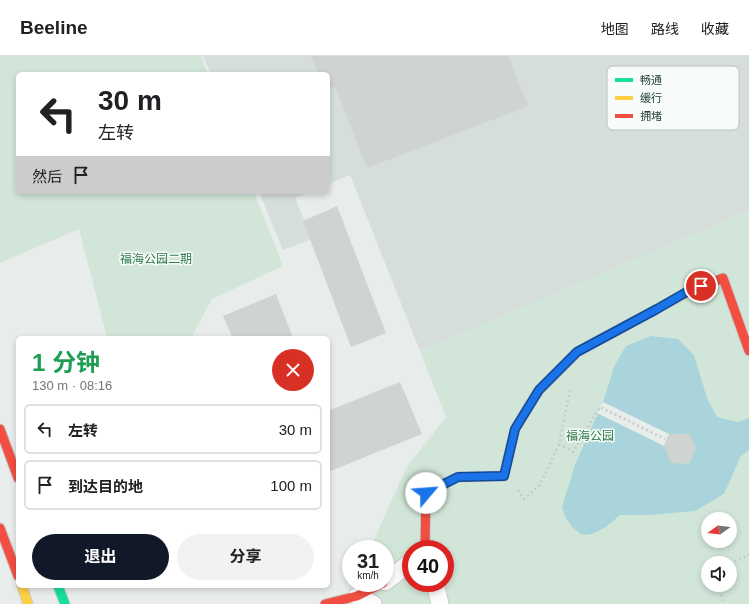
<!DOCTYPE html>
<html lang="zh">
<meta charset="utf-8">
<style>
:root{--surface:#fff;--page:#f2f2f2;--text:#202124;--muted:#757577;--line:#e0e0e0;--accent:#111827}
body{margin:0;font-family:Helvetica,"Noto Sans SC",sans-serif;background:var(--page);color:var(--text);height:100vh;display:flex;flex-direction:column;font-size:15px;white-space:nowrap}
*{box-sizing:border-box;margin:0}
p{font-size:13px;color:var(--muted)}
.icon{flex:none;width:22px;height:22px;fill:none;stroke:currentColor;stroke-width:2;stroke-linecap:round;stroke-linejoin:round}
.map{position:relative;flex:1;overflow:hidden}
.panel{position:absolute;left:16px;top:280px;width:314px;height:252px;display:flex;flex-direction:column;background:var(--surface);border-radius:6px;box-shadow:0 2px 6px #0003}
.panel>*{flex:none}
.hud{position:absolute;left:16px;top:16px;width:314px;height:122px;border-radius:6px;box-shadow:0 2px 6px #0003;background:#fff;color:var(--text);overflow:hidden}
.needle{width:26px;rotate:255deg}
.tools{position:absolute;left:701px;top:456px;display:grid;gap:8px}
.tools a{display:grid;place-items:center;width:36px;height:36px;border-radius:50%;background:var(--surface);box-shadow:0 2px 6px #0003;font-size:20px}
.speed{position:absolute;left:342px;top:484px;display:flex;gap:8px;font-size:20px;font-weight:700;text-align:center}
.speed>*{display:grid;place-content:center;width:52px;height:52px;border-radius:50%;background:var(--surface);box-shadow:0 2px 6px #0003;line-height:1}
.speed small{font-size:10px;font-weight:400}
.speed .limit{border:6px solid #d22;background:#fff;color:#111}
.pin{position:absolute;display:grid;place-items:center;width:34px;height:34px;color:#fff;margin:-17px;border:2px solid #fff;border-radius:50%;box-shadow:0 1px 4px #0007}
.me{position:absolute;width:44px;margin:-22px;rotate:63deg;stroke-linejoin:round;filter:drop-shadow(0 0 3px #0008)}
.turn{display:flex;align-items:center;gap:14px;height:84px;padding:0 16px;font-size:18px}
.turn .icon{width:52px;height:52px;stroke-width:2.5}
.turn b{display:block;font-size:28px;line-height:34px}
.then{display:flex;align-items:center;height:38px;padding:0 16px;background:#0003;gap:8px;font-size:15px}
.round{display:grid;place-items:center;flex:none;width:42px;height:42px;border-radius:21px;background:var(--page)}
.headline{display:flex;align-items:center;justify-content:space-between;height:68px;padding:0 16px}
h1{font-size:24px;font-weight:700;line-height:30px;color:#1e9e55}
.cta{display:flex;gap:8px;margin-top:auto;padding:8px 16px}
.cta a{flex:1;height:46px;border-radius:24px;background:var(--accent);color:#fff;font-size:16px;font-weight:700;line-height:46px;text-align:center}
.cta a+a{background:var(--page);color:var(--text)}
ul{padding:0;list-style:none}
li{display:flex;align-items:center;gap:12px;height:50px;margin:0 8px 6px;padding:0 8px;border:2px solid var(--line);border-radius:6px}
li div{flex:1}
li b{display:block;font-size:15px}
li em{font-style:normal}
header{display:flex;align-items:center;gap:24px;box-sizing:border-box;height:56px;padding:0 20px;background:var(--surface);border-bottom:1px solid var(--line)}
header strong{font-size:19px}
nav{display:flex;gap:22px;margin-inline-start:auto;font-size:14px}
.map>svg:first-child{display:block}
.built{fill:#d6dedb}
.green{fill:#d1e6d8;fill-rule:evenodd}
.water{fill:#a9d4db}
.pier{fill:#e8edeb}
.building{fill:#cfd4d2}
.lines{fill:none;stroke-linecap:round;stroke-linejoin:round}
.street-casing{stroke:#c5cac8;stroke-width:19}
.fast-casing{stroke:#c3cbc8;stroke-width:11}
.slow-casing{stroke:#c3cbc8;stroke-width:11}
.jam-casing{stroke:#c3cbc8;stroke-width:11}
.path{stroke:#c3ccca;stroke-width:2.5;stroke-dasharray:2 3;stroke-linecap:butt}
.street{stroke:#fcfcfc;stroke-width:17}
.fast{stroke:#16e098;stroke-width:9}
.slow{stroke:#ffcf43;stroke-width:9}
.jam{stroke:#f24e42;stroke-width:9}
.route-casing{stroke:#114b97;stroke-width:10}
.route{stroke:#1a73e8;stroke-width:7}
.labels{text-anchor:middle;stroke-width:3;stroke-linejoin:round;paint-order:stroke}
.park-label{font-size:12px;fill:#2d7a4b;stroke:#f7fbf9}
.key{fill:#f7fbf9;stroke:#b8c4c0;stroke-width:1}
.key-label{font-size:11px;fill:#24423a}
</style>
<header>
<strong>Beeline</strong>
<nav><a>地图</a><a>路线</a><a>收藏</a></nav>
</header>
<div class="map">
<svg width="749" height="548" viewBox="0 0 749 548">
<rect width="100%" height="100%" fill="#e8edeb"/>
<!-- built -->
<g class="built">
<path d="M203,0H749V155L420,295L350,119L328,128V18H211Z"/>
<path d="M259,136H308L295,142L312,183L283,194Z"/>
</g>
<!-- green -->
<g class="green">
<path d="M0,0H201L208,18H18V136H254L283,210L212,243L191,282H107L79,173L0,207Z"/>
<path d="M749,155V548H365L385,527V493H370L406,412L446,361L420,295ZM708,463H730V485H708ZM411,493H445V527H411ZM708,507H730V529H708Z"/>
</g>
<!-- water -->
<path class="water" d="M651,280L678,283L694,299L707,342L717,361L738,366L749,362V394L741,400L724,438L695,455L648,459H620L606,471L592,478L582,479L573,472L566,462L562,451L575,409L603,346L614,311L626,290Z"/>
<!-- pier -->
<path class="pier" d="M603,346L669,378L664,390L597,357Z"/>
<!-- building -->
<g class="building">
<path d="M311,0H508L528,50L367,112L335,30L328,33V18H318Z"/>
<path d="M337,150L386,277L351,291L303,165Z"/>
<path d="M276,238L293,282H233L223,260Z"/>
<path d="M400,326L422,378L328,416V355Z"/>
<path d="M669,378H690L696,393L689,408L671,407L664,390Z"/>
</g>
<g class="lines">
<!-- street casing -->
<g class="street-casing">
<g id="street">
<path d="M385,526L411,506"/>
<path d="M435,527L440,548"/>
<path d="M357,540L373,548"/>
</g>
</g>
<!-- fast casing -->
<g class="fast-casing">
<path id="fast" d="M58,530L65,548"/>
</g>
<!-- slow casing -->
<g class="slow-casing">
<g id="slow">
<path d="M529,350L539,334L577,296L686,237"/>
<path d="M22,530L28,548"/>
</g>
</g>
<!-- jam casing -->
<g class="jam-casing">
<g id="jam">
<path d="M686,237L723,222L749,295"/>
<path d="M0,373L18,422"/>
<path d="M0,472L18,520"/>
<path d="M422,493L425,490L426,437L458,421L504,420L515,373L529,350"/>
<path d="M325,548L357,540L383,527"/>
</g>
</g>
<!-- path -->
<g class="path">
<path d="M559,388L573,396L600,351L665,383"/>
<path d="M518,434L524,443L540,429L559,388L570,334"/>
<path d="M730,508L749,499"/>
<path d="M718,529L724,548"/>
</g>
<!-- street -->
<use href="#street" class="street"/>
<!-- fast -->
<use href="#fast" class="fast"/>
<!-- slow -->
<use href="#slow" class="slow"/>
<!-- jam -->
<use href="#jam" class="jam"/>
</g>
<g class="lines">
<!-- route casing -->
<g class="route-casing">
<path id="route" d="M426,437L458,421L504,420L515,373L539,334L577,296L657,253L690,234L701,230"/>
</g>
<!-- route -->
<use href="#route" class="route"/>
</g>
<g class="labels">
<!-- park labels -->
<g class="park-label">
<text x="156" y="207">福海公园二期</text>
<text x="590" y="384">福海公园</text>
</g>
</g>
<!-- legend -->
<rect x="607" y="10" width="132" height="64" rx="6" class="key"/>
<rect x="615" y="22" width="18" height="4" fill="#16e098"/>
<rect x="615" y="40" width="18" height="4" fill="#ffcf43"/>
<rect x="615" y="58" width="18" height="4" fill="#f24e42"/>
<g class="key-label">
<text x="640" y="28">畅通</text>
<text x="640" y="46">缓行</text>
<text x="640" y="64">拥堵</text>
</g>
</svg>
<div class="tools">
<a><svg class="needle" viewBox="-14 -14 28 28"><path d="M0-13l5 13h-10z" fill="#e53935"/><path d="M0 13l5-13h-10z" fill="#757577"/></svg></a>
<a><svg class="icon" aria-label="sound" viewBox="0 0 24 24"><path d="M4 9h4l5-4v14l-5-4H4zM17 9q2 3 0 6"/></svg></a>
</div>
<div class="speed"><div>31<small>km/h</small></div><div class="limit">40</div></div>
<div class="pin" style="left:701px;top:230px;background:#d93025"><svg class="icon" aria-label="arrive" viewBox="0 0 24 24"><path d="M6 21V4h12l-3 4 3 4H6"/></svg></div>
<svg class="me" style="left:426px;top:437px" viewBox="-20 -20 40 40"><circle r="19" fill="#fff"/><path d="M0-13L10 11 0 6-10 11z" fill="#1a73e8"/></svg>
<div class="hud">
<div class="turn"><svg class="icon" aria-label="left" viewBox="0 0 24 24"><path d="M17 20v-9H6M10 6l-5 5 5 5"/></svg><div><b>30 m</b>左转</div></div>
<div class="then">然后<svg class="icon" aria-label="arrive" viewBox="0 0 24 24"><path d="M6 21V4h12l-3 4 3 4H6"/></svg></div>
</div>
<section class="panel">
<div class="headline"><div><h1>1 分钟</h1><p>130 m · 08:16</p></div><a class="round" style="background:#d93025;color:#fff"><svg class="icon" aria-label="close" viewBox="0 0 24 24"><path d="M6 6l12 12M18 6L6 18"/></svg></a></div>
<ul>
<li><svg class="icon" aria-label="left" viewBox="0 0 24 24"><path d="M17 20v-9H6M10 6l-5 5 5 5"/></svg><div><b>左转</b></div><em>30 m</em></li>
<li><svg class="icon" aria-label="arrive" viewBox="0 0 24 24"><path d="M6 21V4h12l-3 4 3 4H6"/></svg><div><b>到达目的地</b></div><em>100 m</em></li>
</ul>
<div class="cta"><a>退出</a><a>分享</a></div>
</section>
</div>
